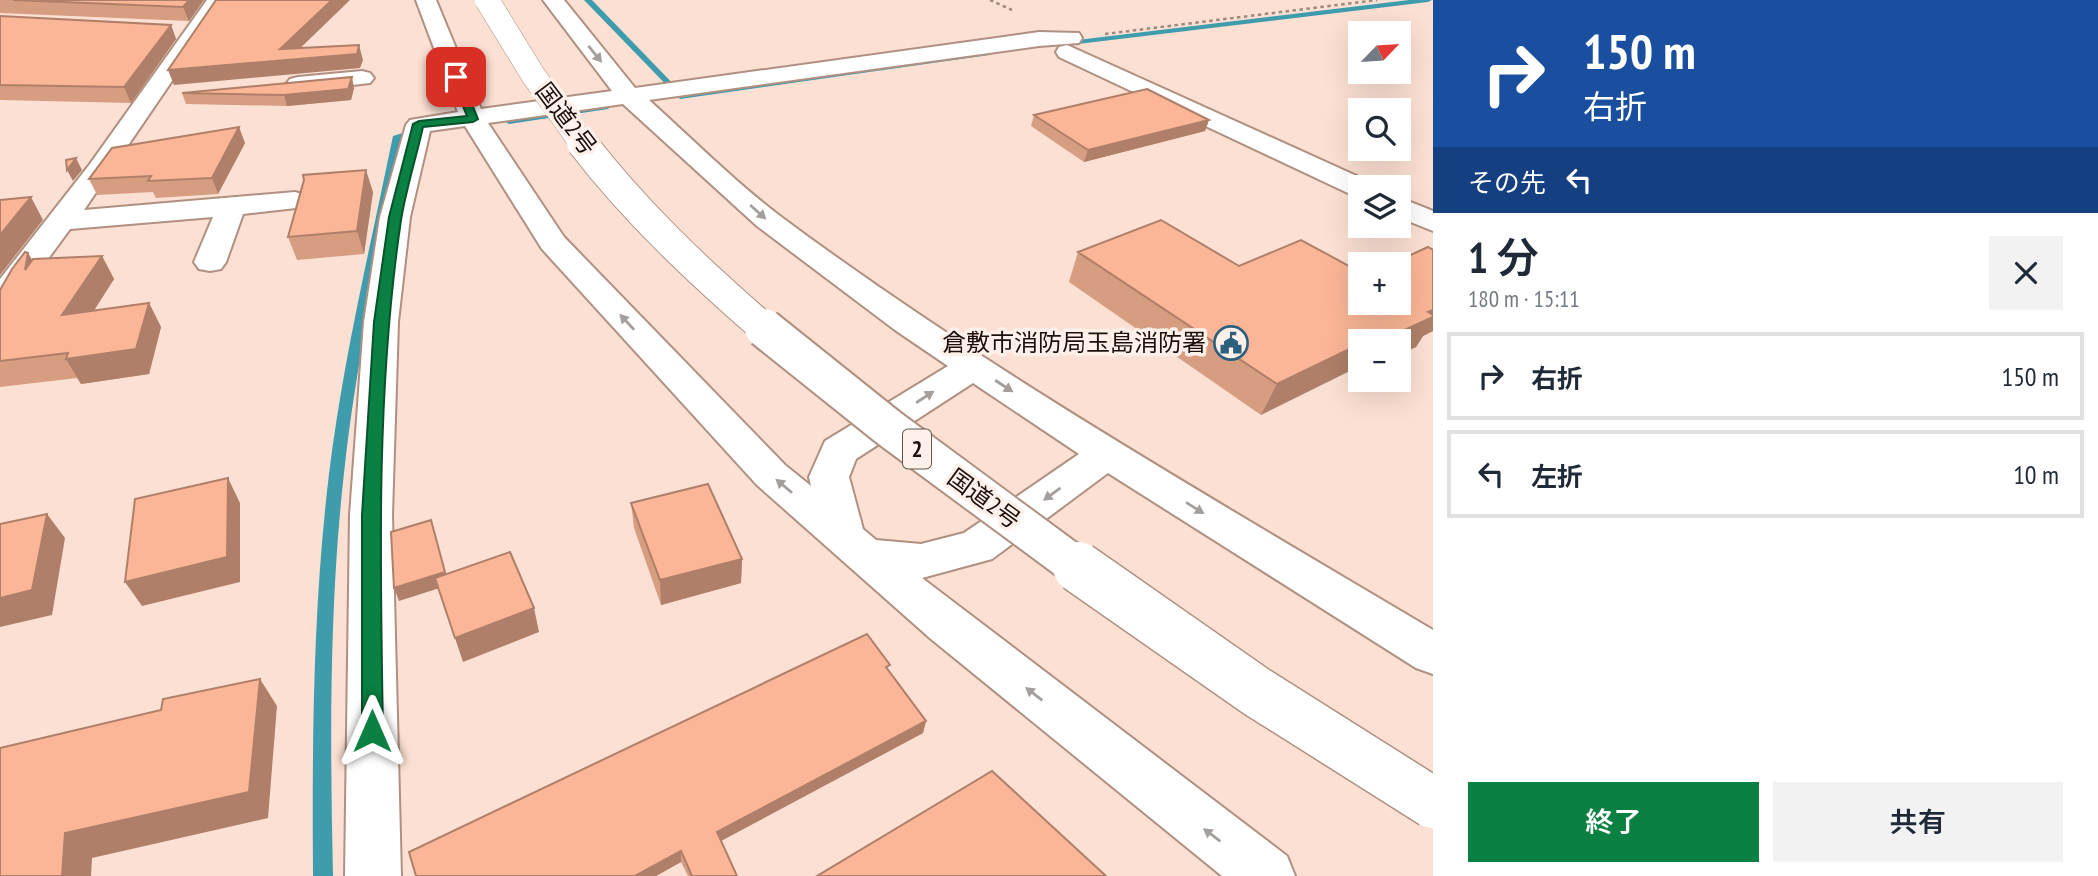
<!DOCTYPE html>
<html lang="ja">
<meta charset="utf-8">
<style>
:root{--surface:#fff;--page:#f2f2f3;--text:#1f2937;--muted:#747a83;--line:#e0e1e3;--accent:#0b8043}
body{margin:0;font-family:"PT Sans Narrow","Noto Sans JP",sans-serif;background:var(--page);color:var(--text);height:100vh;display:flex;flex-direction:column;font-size:26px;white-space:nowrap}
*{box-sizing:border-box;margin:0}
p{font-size:23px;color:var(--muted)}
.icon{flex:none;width:38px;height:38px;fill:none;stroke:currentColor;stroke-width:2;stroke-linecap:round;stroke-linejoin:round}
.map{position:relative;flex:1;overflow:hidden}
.details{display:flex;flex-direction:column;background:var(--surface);width:665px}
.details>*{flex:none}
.guide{background:#1a4fa0;color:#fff;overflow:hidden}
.needle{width:46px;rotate:65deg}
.controls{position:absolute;left:1348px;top:21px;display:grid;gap:14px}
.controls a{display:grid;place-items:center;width:63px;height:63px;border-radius:0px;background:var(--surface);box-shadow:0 7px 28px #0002;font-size:35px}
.pin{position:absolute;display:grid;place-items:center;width:60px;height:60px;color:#fff;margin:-30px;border-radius:14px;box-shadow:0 4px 10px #0006}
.me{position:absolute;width:77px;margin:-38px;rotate:0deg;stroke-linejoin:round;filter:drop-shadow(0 0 5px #0008)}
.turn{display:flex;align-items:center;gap:24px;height:147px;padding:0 35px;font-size:32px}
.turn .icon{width:91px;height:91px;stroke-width:2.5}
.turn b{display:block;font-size:49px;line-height:60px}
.then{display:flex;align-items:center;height:66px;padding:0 35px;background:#0003;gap:14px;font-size:26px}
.round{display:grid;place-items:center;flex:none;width:74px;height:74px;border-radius:0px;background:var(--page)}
.overview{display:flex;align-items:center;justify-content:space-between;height:119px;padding:0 35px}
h1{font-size:42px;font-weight:600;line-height:52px}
.action{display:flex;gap:14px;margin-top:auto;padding:14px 35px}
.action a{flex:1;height:80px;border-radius:0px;background:var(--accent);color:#fff;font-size:28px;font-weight:600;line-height:80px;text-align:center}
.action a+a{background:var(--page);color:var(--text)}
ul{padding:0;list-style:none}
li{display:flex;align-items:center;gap:21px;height:88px;margin:0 14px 10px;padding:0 21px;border:4px solid var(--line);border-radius:0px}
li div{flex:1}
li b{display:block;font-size:26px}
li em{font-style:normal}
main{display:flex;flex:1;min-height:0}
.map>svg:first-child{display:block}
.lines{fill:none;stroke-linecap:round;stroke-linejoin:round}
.stream{fill:#3e9cad;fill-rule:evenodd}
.minor-casing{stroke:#b09081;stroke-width:4}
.path{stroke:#9e887f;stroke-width:2.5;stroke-dasharray:3.5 3.5;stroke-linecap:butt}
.minor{fill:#fff;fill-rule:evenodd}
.trunk-bridge-far3-casing{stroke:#b09081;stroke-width:25;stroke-linecap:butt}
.trunk-bridge-far2-casing{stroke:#b09081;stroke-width:32;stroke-linecap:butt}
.trunk-bridge-far1-casing{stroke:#b09081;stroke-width:42;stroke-linecap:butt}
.trunk-bridge-casing{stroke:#b09081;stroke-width:53;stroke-linecap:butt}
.trunk-bridge-far3{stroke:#fff;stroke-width:24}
.trunk-bridge-far2{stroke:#fff;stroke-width:30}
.trunk-bridge-far1{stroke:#fff;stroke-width:38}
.trunk-bridge{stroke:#fff;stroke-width:50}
.wall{fill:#d79d81}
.shaded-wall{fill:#af7f69}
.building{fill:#fab696;stroke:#af7f69;stroke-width:2}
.oneway{fill:#a49f9d}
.route{fill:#0b8043;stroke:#07532c;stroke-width:2}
.labels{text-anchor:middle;stroke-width:7;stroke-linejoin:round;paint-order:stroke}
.shield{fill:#fff1ea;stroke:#60544e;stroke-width:2}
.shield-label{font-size:23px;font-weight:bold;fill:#1c100b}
.street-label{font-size:24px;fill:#1c100b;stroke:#fff1ea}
.poi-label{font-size:24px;fill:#1c100b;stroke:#fff1ea;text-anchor:end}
</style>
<main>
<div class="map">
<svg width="1433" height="876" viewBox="0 0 1433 876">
<rect width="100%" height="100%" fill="#fce0d3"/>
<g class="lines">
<!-- stream -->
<g class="stream">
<path d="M584,0H592L682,93L989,51L993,53L989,55L680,99Z"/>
<path d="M1409,0H1432L1428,2L1061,46L1057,44L1061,42Z"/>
<path d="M605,104L610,107L608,109L509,124L504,121L509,118Z"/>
<path d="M406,132L411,135L402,138C381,250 356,360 344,473C329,607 330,742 333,876H313C312,742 313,607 329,474C343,360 370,248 393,136Z"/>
</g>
<!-- minor casing -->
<g class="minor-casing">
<g id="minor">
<path d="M207,0H227L84,210L295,192L305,195L309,201L305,207L243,214L226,262L221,269L210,271L199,269L194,262L213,217L70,229L12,308L0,311V279L90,164Z"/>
<path d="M416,0H436L481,109L612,91L543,0H564L635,88L1039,32L1079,33L1082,38L1079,43L1039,46L649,100C692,139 734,181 780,216C987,370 1211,498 1433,630V674L1416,668L1108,473L992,559L922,578L1287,856L1295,876H1222L931,639L757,485L542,249L465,126L430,131L410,217L398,322L392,515L401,876H345L350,515L364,322L380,217L406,125L410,120L458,112ZM623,104L757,226L895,330L948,366L825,441L809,477L811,486L785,465L564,237L488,123ZM973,383L1079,454L964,533L921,544L876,540L863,529L849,477L856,459Z"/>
<path d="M1067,45L1370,182L1374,187H1360V196L1350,194L1059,57L1056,52L1059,47Z"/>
<path d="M362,71L370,73L374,78L370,83L298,91L290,89L286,84L290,79L298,77Z"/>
<path d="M1398,197L1433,211V231L1398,217Z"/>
</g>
</g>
<!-- path -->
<g class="path">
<path d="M990,0L1012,10"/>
<path d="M1105,34L1377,0"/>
</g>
<!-- minor -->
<use href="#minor" class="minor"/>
<!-- trunk-bridge-far3 casing -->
<g class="trunk-bridge-far3-casing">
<path id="trunk-bridge-far3" d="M487,0L533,75L583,145"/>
</g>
<!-- trunk-bridge-far2 casing -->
<g class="trunk-bridge-far2-casing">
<path id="trunk-bridge-far2" d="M582,143C635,212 700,273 766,330"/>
</g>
<!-- trunk-bridge-far1 casing -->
<g class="trunk-bridge-far1-casing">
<path id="trunk-bridge-far1" d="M764,328L889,428L1080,569"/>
</g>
<!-- trunk-bridge casing -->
<g class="trunk-bridge-casing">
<path id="trunk-bridge" d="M1078,567L1257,692L1433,803"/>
</g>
<!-- trunk-bridge-far3 -->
<use href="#trunk-bridge-far3" class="trunk-bridge-far3"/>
<!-- trunk-bridge-far2 -->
<use href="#trunk-bridge-far2" class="trunk-bridge-far2"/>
<!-- trunk-bridge-far1 -->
<use href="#trunk-bridge-far1" class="trunk-bridge-far1"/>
<!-- trunk-bridge -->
<use href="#trunk-bridge" class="trunk-bridge"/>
</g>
<!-- wall -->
<g class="wall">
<path d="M0,0H204L189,21L0,13Z"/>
<path d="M0,16L171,25L176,39L131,103L0,100Z"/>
<path d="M354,88L351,100L287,106L186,104L182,93Z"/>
<path d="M1034,115L1209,120L1205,131L1084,162L1031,126Z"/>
<path d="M245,143L218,194L156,198L153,192L97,195L89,179Z"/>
<path d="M304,180L373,192L364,254L297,260L288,237Z"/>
<path d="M1433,250V331L1423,336L1416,347L1398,355V341H1360L1261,415L1069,282L1078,252L1239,266L1360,303Z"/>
<path d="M28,253L32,260L102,256L114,279L94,310L149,303L161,327L149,374L81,384L77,378L0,387V290Z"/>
<path d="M631,503L742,559L741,583L661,605L634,528Z"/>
<path d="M889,671L926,721L923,733L721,841L737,876H688L681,862L656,876H416Z"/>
</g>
<!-- shaded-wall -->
<g class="shaded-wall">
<path d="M189,0H204L189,21L183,7Z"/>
<path d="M332,0H350L289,59L359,45L363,60L360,68L174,85L168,70L280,49Z"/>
<path d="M171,25L176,39L131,103L124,87Z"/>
<path d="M352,77L354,88L351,100L287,106L284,95Z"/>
<path d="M1209,120L1205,131L1084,162L1088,150Z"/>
<path d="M239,127L245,143L218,194L212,178Z"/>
<path d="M76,158L82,170L73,181L67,170Z"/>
<path d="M366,170L373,192L364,254L357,231Z"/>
<path d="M31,197L43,220L0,275V235Z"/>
<path d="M28,253L42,277L25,270Z"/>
<path d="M102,256L114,279L76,339L62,315Z"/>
<path d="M149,303L161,327L149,374L81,384L66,359Z"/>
<path d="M1433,310V331L1423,336L1416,347L1398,355V341H1385L1387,338Z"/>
<path d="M1381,334L1377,341H1366Z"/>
<path d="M1360,344V366L1261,415L1277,384Z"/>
<path d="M228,478L240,503V582L142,606L125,582Z"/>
<path d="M47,514L65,538L52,615L0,627V598Z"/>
<path d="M431,520L449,585L399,601L394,588Z"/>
<path d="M742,559L741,583L661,605L660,580Z"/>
<path d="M534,608L539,632L463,662L455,638Z"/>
<path d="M260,679L277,706L268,818L92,858L91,876H62L65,833Z"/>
<path d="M926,721L923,733L717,843V832Z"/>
<path d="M681,851V862L656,876H635Z"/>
</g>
<!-- building -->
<g class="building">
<path d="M13,0H189L183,7Z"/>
<path d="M216,0H332L280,49L359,45L357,54L168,70Z"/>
<path d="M0,16L171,25L124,87L0,85Z"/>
<path d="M352,77L348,89L284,95L182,93Z"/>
<path d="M1147,89L1209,120L1088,150L1034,115Z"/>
<path d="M239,127L212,178L148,181L151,176L89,179L112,148Z"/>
<path d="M76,158L67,170L66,160Z"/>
<path d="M366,170L357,231L288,237L304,180L303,175Z"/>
<path d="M31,197L0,235V200Z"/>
<path d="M1161,220L1239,266L1301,240L1360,272V303H1398V264H1391L1428,247L1433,250V310L1428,312L1433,315V317L1387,338L1381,334L1366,341H1360V344L1277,384L1078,252Z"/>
<path d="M25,252L28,253L25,270L33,259L102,256L62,315L149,303L136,349L66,359L68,353L0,361V290L12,269Z"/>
<path d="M228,478L227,557L125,582L135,499Z"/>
<path d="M708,484L742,559L660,580L631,503Z"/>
<path d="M47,514L32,590L0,598V524Z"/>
<path d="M431,520L445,572L394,588L391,532Z"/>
<path d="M510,552L534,608L455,638L435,578Z"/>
<path d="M867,634L890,665L886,667L926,721L717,832L737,876H692L681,851L635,876H416L409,852Z"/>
<path d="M260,679L249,792L65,833L62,876H0V748L161,710L163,699Z"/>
<path d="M992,771L1106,876H817Z"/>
</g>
<!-- one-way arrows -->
<defs><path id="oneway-solid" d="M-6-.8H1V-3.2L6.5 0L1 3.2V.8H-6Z" transform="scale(1.75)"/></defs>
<g class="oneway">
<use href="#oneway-solid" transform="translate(595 54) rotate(51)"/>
<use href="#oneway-solid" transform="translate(758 212) rotate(42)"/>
<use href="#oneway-solid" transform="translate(627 322) rotate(-133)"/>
<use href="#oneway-solid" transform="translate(1004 386) rotate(33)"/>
<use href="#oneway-solid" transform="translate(925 397) rotate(-33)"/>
<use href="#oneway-solid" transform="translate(784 486) rotate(-140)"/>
<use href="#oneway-solid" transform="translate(1052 494) rotate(144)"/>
<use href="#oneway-solid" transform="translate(1195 508) rotate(32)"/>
<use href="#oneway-solid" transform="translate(1034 694) rotate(-142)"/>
<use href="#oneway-solid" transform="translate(1212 835) rotate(-143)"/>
</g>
<!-- route -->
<path class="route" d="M456,74L461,77L478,119L473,122L423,127C416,158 406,189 401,220C376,389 380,561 383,731L379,738L372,741L365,738L362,731V515L374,322L389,217L413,124L419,121L467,116L451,77Z"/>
<!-- icons -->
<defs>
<g id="civic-ring" transform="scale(1.75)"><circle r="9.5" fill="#fff1ea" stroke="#2c607d" stroke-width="1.5"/><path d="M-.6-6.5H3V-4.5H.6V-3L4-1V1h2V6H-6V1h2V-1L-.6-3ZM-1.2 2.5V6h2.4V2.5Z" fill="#2c607d"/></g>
</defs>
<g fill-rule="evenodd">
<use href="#civic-ring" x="1231" y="343"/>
</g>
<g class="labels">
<!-- shield labels -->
<rect class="shield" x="903" y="429.5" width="28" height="39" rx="5"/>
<g class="shield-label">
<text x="917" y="457">2</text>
</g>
<!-- street labels -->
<g class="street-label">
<text transform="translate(566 119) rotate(53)" y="8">国道2号</text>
<text transform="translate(984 499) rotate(36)" y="8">国道2号</text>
</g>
<!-- poi labels -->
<g class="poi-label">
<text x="1206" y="351">倉敷市消防局玉島消防署</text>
</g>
</g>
</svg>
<div class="controls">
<a><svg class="needle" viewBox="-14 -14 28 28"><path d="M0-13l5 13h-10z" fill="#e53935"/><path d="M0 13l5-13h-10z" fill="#747a83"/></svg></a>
<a><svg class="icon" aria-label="search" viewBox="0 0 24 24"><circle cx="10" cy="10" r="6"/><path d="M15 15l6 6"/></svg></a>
<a><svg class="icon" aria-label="layers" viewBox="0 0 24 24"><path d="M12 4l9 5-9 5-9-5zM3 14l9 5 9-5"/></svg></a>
<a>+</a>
<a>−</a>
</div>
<div class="pin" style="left:456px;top:77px;background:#d93025"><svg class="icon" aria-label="arrive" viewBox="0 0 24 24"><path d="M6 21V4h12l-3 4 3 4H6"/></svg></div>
<svg class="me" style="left:372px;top:731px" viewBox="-20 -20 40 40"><path d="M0-17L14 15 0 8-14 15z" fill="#0b8043" stroke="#fff" stroke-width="4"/></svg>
</div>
<section class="details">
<div class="guide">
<div class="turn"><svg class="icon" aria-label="right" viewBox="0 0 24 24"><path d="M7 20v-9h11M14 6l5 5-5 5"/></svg><div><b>150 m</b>右折</div></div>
<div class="then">その先<svg class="icon" aria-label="left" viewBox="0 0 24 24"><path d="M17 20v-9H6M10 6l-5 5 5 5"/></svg></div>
</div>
<div class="overview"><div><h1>1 分</h1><p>180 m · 15:11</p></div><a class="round"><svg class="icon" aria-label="close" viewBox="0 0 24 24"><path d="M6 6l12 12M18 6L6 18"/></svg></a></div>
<ul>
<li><svg class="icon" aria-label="right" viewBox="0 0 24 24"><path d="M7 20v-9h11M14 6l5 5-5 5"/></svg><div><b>右折</b></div><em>150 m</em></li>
<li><svg class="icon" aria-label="left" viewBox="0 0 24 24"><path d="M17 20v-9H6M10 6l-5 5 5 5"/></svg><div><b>左折</b></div><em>10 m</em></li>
</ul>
<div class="action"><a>終了</a><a>共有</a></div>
</section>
</main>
